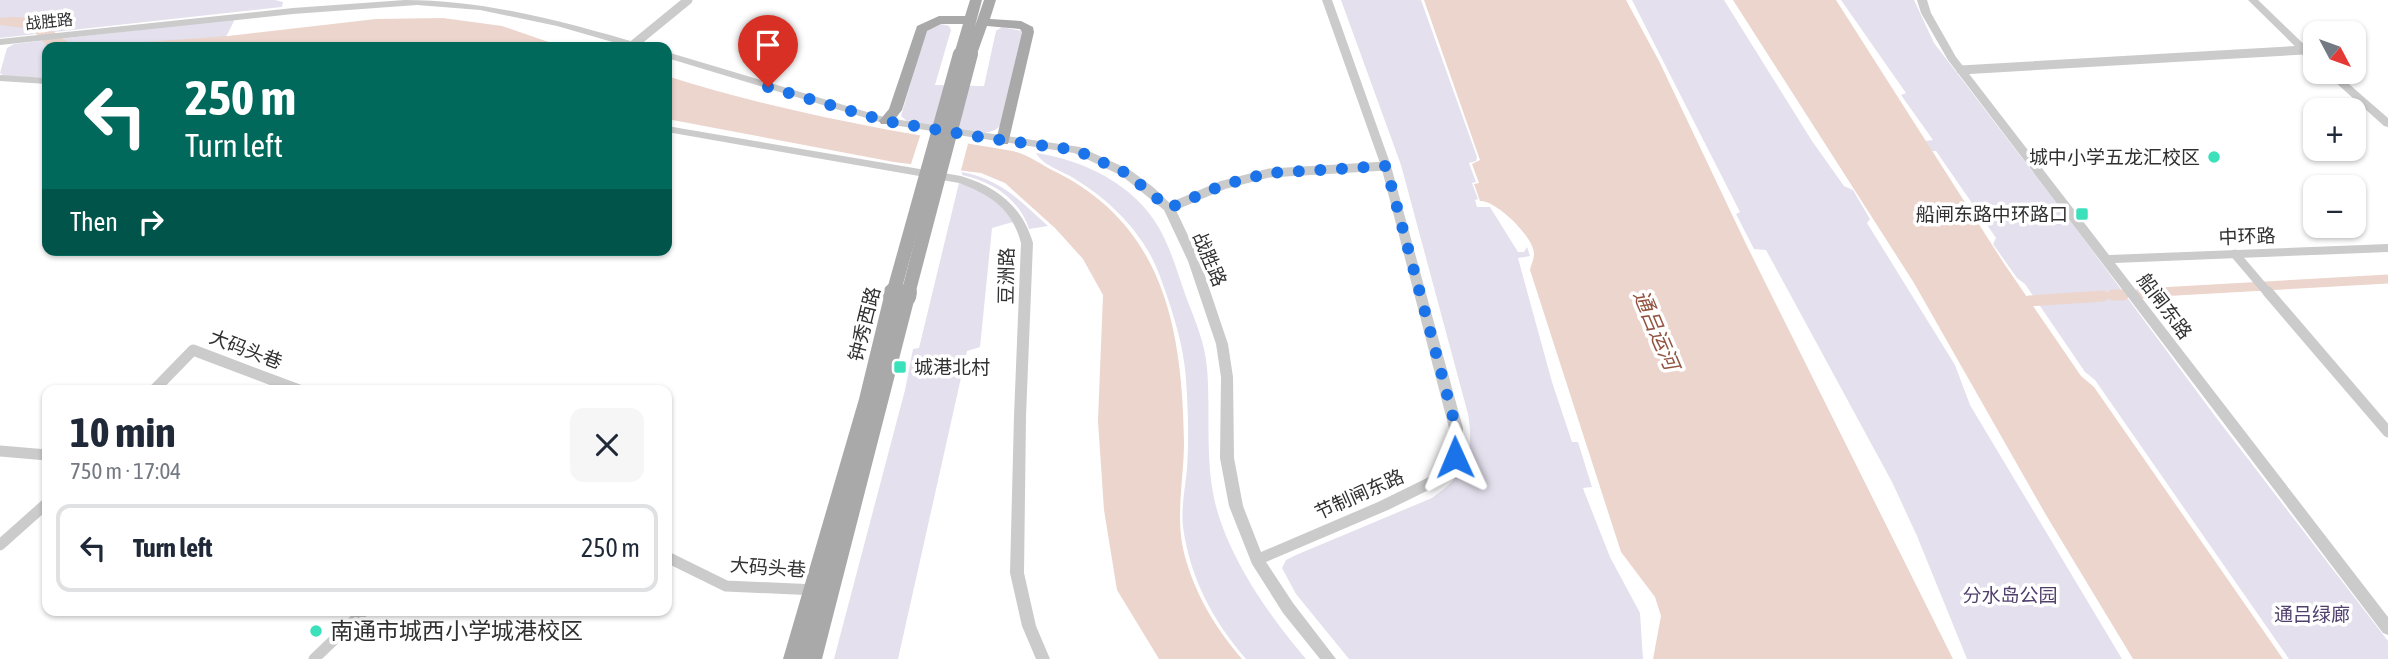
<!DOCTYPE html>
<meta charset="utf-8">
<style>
:root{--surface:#fff;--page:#f6f6f7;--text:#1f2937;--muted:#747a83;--line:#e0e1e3}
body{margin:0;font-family:"Asap Condensed","Noto Sans SC",sans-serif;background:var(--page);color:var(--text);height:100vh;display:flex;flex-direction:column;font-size:26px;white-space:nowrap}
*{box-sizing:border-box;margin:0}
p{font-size:23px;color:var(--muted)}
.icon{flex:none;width:38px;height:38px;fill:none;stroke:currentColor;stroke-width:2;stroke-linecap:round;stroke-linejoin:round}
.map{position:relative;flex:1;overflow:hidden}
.side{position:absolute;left:42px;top:385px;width:630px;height:231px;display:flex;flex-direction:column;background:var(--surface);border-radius:14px;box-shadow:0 2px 5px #0004}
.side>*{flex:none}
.hud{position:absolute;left:42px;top:42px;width:630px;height:214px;border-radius:14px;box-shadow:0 2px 5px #0004;background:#00695c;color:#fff;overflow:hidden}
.needle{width:46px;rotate:131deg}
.fabs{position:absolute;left:2303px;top:21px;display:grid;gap:14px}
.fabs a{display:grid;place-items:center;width:63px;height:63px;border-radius:14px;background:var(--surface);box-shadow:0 2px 5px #0004;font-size:35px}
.pin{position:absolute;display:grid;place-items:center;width:60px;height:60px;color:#fff;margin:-72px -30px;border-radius:50% 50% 50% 0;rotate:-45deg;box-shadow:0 0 7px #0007}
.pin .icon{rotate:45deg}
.me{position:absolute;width:77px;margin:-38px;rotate:359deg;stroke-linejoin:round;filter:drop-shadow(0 0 5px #0008)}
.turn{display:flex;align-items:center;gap:24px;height:147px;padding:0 28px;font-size:32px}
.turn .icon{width:91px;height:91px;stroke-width:2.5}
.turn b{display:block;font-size:49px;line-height:60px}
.then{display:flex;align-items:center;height:66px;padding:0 28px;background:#0003;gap:14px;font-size:26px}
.round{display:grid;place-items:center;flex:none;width:74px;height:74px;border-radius:14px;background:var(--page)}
.summary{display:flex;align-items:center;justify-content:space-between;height:119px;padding:0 28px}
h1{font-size:42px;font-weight:700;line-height:52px}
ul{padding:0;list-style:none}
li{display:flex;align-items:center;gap:21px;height:88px;margin:0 14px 10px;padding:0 14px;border:4px solid var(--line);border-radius:14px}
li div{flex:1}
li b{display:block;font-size:26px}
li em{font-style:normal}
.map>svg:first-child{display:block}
.green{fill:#e4e0ed}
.water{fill:#ecd5cd}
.pier{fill:#fff}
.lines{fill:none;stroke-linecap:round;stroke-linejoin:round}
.canal-far1{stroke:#ecd5cd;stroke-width:9}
.canal{stroke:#ecd5cd;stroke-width:11}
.minor-far1{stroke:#cbcbcb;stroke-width:9}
.minor{stroke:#cbcbcb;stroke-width:11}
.tertiary{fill:#cbcbcb;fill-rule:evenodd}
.primary{fill:#a9a9a9;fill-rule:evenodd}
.primary-bridge-far1{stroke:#a9a9a9;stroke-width:14}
.primary-bridge{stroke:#a9a9a9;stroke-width:18}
.route{stroke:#1a73e8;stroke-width:12;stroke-dasharray:0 21.6}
.poi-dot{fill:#3be1bb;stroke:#fff;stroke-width:2.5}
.labels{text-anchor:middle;stroke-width:7;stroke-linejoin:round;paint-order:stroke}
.far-street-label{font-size:16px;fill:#313131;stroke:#fff}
.poi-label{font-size:19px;fill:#313131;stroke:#fff;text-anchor:end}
.street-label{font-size:19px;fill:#313131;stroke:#fff}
.park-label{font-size:19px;fill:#503f6c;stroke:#fff}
.water-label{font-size:21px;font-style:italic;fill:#925340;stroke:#fff}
.near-poi-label{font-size:23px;fill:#313131;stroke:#fff;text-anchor:start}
</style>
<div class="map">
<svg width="2388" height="659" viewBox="0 0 2388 659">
<rect width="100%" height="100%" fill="#fff"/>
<!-- green -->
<g class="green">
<path d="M0,0H275L283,2L282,7L0,38Z"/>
<path d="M1341,0H1421L1477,157L1476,161L1469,163L1476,182L1472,183L1478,199L1475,200L1477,207H1490L1518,252H1524L1527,247L1530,256L1518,258L1552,382L1572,442H1578L1592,487L1583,488L1584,491L1610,557L1640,613L1643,659H1349L1296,594L1282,568L1286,560L1296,555L1432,498C1465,475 1475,454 1468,414L1401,165Z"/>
<path d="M1632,0H1724L1812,141L1844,186L1853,190L1870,219L1867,223L1955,365L1970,405L2122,659H1967L1917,536L1892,482L1766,250L1754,249L1736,214L1740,212Z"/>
<path d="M1841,0H1914L1934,43L2074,226L2218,420L2388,641V659H2289L2095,380L2085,372L2025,284L2017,278L1993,244L1996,238L1936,151H1932L1925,141L1933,140L1901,95L1906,93Z"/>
<path d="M235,19L221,47H47V78L4,76L0,73L7,48L14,44Z"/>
<path d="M941,24L949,26L951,30L935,85L984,86L996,31L1002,27L1022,31L1000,126C984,143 930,126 908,122L901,116L926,31Z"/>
<path d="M1036,153C1084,160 1135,185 1159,228C1171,249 1178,274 1186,297C1195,320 1205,343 1207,368C1211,416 1204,463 1217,510C1232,563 1271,618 1306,659H1246C1213,621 1190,578 1183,527C1181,508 1185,488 1187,469C1189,440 1188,408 1186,379C1184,347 1173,312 1162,282C1148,238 1114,203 1075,179C1063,171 1043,166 1036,153Z"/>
<path d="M962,172C1002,180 1019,200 1048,226L1029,229C1020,199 991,181 962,175Z"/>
<path d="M959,183C982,188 1000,202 1013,222L992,228L980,347L967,351L898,659H834L905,390L913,349L919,348Z"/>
</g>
<!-- water -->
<g class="water">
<path d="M1424,0H1626L1659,61L1746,244L1953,659H1653L1661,616L1655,597L1621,552L1530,270C1531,265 1534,259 1534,254C1534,237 1496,200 1480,201L1474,184L1479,183L1472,164L1480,160Z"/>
<path d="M1733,0H1836L2003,262L2081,376L2094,387L2283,659H2133L2046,515L1914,283Z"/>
<path d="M13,17L35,18L68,42L102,45L228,36L376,19L443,18L502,26L563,47H443L405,42L322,47H48L32,29L0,25V18Z"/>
<path d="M667,76C780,112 895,132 1013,151C1028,155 1037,162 1050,169C1164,223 1182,327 1184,442C1184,479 1175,517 1184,553C1195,595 1215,627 1242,659H1159L1117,590L1104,510L1098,421L1103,295L1083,259L1055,228L1005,183L981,173L894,162L667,119Z"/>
</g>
<!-- pier -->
<path class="pier" d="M921,133L969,140L960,174L910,167Z"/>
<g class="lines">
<!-- canal-far1 -->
<path class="canal-far1" d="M2141,293L2388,279"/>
<!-- canal -->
<g class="canal">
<path d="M2141,293L2157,292"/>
<path d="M2113,295H2123"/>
<path d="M2029,301L2103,296"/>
</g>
<!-- minor-far1 -->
<g class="minor-far1">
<path d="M633,45L688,0"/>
<path d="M1961,70L2304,50"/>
<path d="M1169,208L1223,185L1269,173L1386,166"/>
<path d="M2235,254L2269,294"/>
</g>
<!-- minor -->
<g class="minor">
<path d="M2268,292L2388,432"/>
<path d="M154,390L193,350L299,390"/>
<path d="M0,451L47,455"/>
<path d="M0,545L47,503"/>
<path d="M667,557L726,586L817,590"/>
<path d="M314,659L364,611"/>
</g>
<!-- tertiary -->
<g class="tertiary">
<path d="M405,0C487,0 565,22 644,45L645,47H630L557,26L480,10L417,5L293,14L0,45V39L293,8Z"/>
<path d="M1322,0H1332L1391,166L1463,428L1462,457L1441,484L1388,510L1266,562L1293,603L1336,659H1320L1283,613L1252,564L1229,506L1220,458L1221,377L1216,344L1188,261L1164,210L1122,176L1074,153L886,124L667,58V52L887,118L1080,147L1130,170L1153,187L1175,208L1200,261L1228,344L1233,377L1234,458L1243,506L1261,552L1378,502L1431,476L1448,455L1449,428L1381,166Z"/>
<path d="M1917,0H1927L1931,13L1956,57L2109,255L2388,244V252L2115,263L2388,617V635L2383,633L1948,60L1921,13Z"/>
<path d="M2248,0H2258L2315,55V63L2311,62Z"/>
<path d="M2324,72H2335L2388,118V127L2384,126Z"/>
<path d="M0,75L47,78V84L0,81Z"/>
<path d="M667,126L961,176C997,187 1022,206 1033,243L1026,416L1024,573L1036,626L1050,659H1036L1022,626L1010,573L1014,416L1021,243C1012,209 991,195 959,183L667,132Z"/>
</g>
<!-- primary -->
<g class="primary">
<path d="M970,0H982L975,26L984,0H996L990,19L1021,21L1033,27L1034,32L1008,144H998L996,141L1022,32L1020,29L987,26L977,54L971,58L966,55L960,58L954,54L963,24H941L927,31L902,110L891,124H881L879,121L889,109L917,26L939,16H965Z"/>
<path d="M892,290L897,292L900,296L907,291L915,297L822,659H783L859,399L884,296Z"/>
</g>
<!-- primary-bridge-far1 -->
<g class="primary-bridge-far1">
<path d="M893,294L960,54"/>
<path d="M908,294L971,54"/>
</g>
<!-- primary-bridge -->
<g class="primary-bridge">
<path d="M892,296L893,292"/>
<path d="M907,297L908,292"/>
</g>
</g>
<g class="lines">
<!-- route -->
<path class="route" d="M768,87L886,121L986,138L1076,150L1126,173L1169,208L1223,185L1269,173L1386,166L1456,428L1455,457"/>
</g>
<!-- markers -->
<g class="poi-dot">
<circle cx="2214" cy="157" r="7"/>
<rect x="2075" y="207" width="14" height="14" rx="3.5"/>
<rect x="893" y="360" width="14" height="14" rx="3.5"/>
<circle cx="316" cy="631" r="7"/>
</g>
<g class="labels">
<!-- far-street labels -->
<g class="far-street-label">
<text transform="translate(49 21) rotate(-6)" y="6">战胜路</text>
</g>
<!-- poi labels -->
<g class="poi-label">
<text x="2200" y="164">城中小学五龙汇校区</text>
<text x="2068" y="221">船闸东路中环路口</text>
<text x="914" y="374" text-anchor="start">城港北村</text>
</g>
<!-- street labels -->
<g class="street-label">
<text transform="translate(2247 236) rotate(-2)" y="7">中环路</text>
<text transform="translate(1210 259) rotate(67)" y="7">战胜路</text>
<text transform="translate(1006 276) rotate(-89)" y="7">豆洲路</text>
<text transform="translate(2165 306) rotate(53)" y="7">船闸东路</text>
<text transform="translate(864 324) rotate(-76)" y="7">钟秀西路</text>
<text transform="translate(246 349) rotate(21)" y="7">大码头巷</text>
<text transform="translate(1359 494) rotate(-24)" y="7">节制闸东路</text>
<text transform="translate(768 567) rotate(4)" y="7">大码头巷</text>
</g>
<!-- park labels -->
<g class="park-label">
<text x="2010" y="602">分水岛公园</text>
<text x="2312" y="621">通吕绿廊</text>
</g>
<!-- water labels -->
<g class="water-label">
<text transform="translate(1656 330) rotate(67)" y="7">通吕运河</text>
</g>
<!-- near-poi labels -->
<g class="near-poi-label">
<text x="330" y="639">南通市城西小学城港校区</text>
</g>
</g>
</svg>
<div class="fabs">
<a><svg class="needle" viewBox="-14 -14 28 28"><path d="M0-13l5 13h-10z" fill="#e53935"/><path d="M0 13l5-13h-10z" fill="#747a83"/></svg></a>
<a>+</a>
<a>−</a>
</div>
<div class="pin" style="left:768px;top:87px;background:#d93025"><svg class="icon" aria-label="arrive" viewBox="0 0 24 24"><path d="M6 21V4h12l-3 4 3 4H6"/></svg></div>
<svg class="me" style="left:1455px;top:457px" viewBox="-20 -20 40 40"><path d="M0-17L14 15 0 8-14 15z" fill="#1a73e8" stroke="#fff" stroke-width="4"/></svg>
<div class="hud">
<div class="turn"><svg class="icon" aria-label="left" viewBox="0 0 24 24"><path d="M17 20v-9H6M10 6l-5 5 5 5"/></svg><div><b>250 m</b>Turn left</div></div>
<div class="then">Then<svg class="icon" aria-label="right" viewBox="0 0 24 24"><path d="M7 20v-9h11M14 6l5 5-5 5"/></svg></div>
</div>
<section class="side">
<div class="summary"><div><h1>10 min</h1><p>750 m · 17:04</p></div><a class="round"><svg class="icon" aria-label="close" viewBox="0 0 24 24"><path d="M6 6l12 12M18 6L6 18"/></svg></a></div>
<ul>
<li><svg class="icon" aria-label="left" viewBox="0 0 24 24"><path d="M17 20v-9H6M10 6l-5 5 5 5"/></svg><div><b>Turn left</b></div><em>250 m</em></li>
</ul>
</section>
</div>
